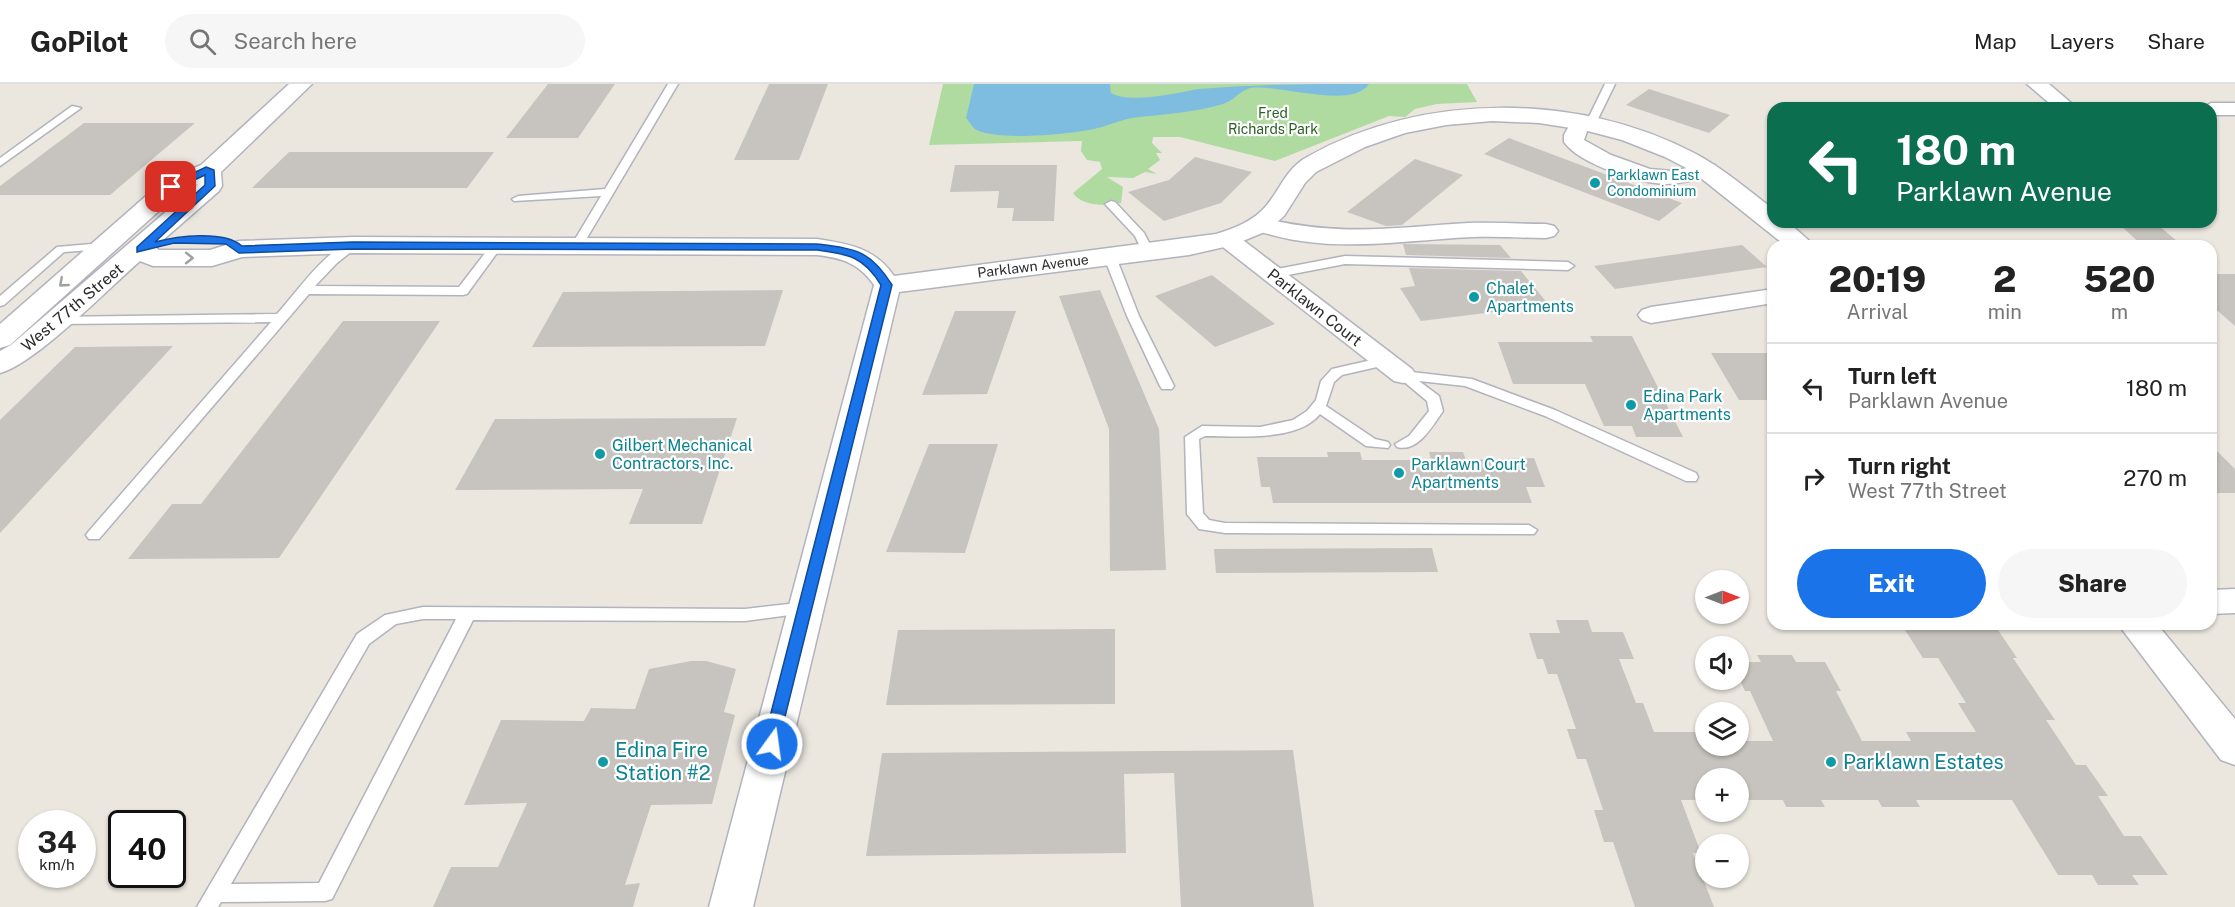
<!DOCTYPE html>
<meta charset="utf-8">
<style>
:root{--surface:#fff;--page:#f6f6f6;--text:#222;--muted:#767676;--line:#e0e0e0;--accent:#1a73e8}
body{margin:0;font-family:"Public Sans",sans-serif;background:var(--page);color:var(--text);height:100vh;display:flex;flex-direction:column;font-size:22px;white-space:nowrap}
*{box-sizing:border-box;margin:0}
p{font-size:20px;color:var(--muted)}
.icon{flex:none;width:33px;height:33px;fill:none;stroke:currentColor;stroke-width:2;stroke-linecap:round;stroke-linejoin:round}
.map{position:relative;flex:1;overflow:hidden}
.panel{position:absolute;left:1767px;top:156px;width:450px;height:390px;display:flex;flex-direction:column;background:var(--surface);border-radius:18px;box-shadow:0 2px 4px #0004}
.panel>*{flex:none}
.hud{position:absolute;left:1767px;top:18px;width:450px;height:126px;border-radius:18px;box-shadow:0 2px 4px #0004;background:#0b6e4f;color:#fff;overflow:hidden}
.needle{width:39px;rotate:90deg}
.buttons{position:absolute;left:1695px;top:486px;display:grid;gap:12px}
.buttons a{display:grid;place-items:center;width:54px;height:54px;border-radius:50%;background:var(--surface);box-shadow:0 2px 4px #0004;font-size:30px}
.speed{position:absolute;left:18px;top:726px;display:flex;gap:12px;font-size:30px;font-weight:700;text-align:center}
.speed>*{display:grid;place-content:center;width:78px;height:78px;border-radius:50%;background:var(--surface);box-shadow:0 2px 4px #0004;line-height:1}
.speed small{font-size:15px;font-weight:400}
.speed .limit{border:3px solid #111;border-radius:9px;background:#fff;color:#111}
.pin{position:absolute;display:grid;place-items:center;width:51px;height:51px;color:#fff;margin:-26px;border-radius:12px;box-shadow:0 3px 9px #0006}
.me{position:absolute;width:66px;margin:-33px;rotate:14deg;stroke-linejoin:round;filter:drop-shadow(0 0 4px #0008)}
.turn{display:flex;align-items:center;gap:21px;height:126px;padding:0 30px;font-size:27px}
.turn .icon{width:78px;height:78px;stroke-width:2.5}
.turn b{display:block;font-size:42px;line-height:51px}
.eta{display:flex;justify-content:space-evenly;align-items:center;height:102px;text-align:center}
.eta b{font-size:36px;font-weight:800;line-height:42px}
.primary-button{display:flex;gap:12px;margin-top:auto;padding:12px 30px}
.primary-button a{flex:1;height:69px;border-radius:36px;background:var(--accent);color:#fff;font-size:24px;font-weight:800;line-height:69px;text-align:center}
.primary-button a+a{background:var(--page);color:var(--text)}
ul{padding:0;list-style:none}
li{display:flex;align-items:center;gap:18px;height:90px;padding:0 30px;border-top:2px solid var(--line)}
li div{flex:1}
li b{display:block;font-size:22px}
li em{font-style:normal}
header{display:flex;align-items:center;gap:36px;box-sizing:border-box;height:84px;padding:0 30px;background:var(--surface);border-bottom:2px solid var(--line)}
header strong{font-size:28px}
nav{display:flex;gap:33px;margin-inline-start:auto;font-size:21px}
.search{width:420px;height:54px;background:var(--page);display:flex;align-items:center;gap:15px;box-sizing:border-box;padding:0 21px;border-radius:33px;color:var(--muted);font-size:22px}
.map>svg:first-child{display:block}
.green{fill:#afdba1}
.water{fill:#7ebde0}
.building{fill:#c7c3be}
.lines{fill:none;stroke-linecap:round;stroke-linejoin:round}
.lane-casing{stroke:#b2b3bd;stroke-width:3}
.street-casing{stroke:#b2b3bd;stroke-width:3}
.secondary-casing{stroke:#b2b3bd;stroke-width:3}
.lane{fill:#fff;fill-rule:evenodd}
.street{fill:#fff;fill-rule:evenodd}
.secondary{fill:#fff;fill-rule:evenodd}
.oneway{stroke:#a0a0a0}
.route{fill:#1a73e8;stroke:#114b97;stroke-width:1.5}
.culture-dot{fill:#0f9aa8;stroke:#fff;stroke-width:2}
.labels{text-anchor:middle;stroke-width:4.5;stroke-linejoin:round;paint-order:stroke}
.far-park-label{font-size:14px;fill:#295f23;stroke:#fff}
.far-culture-label{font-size:14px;fill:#0d838f;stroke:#fff;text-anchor:start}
.far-street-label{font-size:14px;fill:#2b2b2b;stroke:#fff}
.culture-label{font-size:16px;fill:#0d838f;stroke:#fff;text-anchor:start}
.street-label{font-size:16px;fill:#2b2b2b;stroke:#fff}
.near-culture-label{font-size:20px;fill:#0d838f;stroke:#fff;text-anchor:start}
</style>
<header>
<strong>GoPilot</strong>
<div class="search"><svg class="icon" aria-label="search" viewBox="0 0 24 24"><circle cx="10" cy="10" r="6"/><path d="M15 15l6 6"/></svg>Search here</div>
<nav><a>Map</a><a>Layers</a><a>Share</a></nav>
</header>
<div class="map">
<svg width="2235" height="823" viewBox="0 0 2235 823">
<rect width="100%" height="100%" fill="#ebe7df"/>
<!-- green -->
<path class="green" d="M943,0H1467L1477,18L1437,20L1415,25L1405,33L1389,32L1275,77L1180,53H1153L1152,59L1162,69H1156L1160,76L1148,85L1157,90L1145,88L1133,94L1107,93L1123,103L1121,119C1108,122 1082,123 1073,109L1102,85L1100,78L1087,76L1081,67L1082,57L929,61Z"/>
<!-- water -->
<path class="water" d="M974,0H1110L1111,9C1130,20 1177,9 1198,5C1253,0 1313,0 1369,0C1352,26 1279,0 1250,4C1240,7 1233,17 1223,20C1193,29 1163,30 1132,34C1121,36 1112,40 1102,43C1078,50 995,58 975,45C972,43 969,37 966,34Z"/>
<!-- building -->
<g class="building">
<path d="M548,0H615L578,54H506Z"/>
<path d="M769,0H828L799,76H734Z"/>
<path d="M1649,5L1730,31L1709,49L1626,21Z"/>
<path d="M84,39H195L110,111H0V102Z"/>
<path d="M1509,54L1682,119L1659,137L1484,70Z"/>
<path d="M289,68H494L467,104H252Z"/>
<path d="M1195,73L1252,88L1221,119L1164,137L1128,108L1169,96Z"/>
<path d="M1415,75L1463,91L1402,141L1386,142L1347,128Z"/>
<path d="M955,81H1057L1054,137H1012L1014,124H997L999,107L950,108Z"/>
<path d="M2120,141L2159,142L2183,162H2143Z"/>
<path d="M1403,160L1500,161L1511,174L1406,171Z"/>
<path d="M1742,161L1767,183L1615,205L1594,182Z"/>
<path d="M1409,184L1521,187L1549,221L1421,237L1400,204L1415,202Z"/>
<path d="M2211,190H2235V242L2211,221Z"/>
<path d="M1212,191L1275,240L1215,263L1155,212Z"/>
<path d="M783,206L765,262L532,263L563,208Z"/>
<path d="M1100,206L1159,345L1166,486L1110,487L1109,345L1059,212Z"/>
<path d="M955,227H1016L987,310L922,311Z"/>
<path d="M343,237H440L279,474L128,475L172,420H201Z"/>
<path d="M1590,252H1632L1683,353H1636L1632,342H1604L1585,300H1513L1498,258H1593Z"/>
<path d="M173,262L0,449V336L75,263Z"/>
<path d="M1711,269H1773V316H1739Z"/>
<path d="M737,334L702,440H629L643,405L455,406L495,335Z"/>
<path d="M929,360H998L965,469L886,468Z"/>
<path d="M2211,361L2235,385V409H2211Z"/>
<path d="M1327,368H1360L1362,376H1431L1429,368H1463L1466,376L1534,374L1545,403H1526L1532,419H1273L1270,403H1261L1257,373H1328Z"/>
<path d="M1432,464L1438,488L1216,489L1214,465Z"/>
<path d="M1556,536H1588L1592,548H1623L1634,575H1619L1636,619H1643L1654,648H1706V662H1738V657H1773L1750,607H1745L1738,592V578H1761L1757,571H1792L1796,578H1825L1841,607H1836L1862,657H1911L1906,648H1976L1958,619H1966L1938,574H1923L1905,546H1934L1930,540H1963L1967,546H1998L2017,574H2013L2055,636H2046L2076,681H2086L2108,712H2098L2124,752H2141L2168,791H2132L2139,801H2098L2092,791H2058L2012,716H1916L1920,723H1882L1878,716H1821L1825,723H1786L1783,716H1738V694H1706V716H1681L1701,769H1693L1714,823H1635L1613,758H1604L1594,726H1603L1586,675H1577L1567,645H1576L1557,590H1548L1543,575H1537L1529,549H1560Z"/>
<path d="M1115,545V620L886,621L898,546Z"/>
<path d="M691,577H706L736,585L724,628L735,631L712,720L651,721L625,801L640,799L633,823H433L451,783H498L527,719L464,721L501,636L584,637L591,624L635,625L649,585Z"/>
<path d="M1293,666L1314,823H1181L1174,689L1124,690L1126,769L866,772L882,669Z"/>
</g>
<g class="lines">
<!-- lane casing -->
<g class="lane-casing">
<g id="lane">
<path d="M668,0H678L581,164H573L571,162L601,112L514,117L512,115L518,112L605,105Z"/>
<path d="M1605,0H1615L1595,41L1586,43L1585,41Z"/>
<path d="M72,22L81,24L0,82V74Z"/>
<path d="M1111,117L1115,118L1144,149L1154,168L1152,171H1144L1135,152L1105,120Z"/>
<path d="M353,157L357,159V163L337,179L315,202L459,203L492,160H500L502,162L467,210L463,211L309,210L99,455H89L86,451L89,447L271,238L57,240L51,236L53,233L277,230C296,209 326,165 353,157Z"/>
<path d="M103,159L107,161V165L64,168L4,221L0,222V212L57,163Z"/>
<path d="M1110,169L1116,173L1139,232L1174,302L1172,305H1162L1160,302L1127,232L1104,173Z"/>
<path d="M1345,172L1568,178L1574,182L1568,186L1345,180L1272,194L1266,190L1272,186Z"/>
<path d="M1385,273L1390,274L1392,277L1390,280L1342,291L1334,298L1326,322L1375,355L1388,358L1390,361L1388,364L1366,362L1320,330C1298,358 1237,352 1205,352L1199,355L1203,429L1209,436L1225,439L1529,441L1537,446L1534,450L1225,449L1199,445L1187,430L1185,353L1202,342L1260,343L1293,336L1307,327L1316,316L1321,297L1332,285Z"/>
<path d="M1403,287L1472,295L1555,326L1696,389L1698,393L1696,397H1686L1545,332L1465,302L1419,297L1439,312L1443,327C1433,341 1418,369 1397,363L1395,360L1409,352L1429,327L1427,317L1396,291Z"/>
<path d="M806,518L812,520L814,524L812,528L745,537L473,536L332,815L325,817L221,818L218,823H197L357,550L385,531L423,523L745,525ZM423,535H456L319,799L231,800L369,560L396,540Z"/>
</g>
</g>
<!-- street casing -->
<g class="street-casing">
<g id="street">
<path d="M2027,0H2049L2077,24H2055Z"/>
<path d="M2211,19H2235V31H2211V24H2202Z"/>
<path d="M1580,33L1587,35L1590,39L1584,56L1611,71L1650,85L1672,87L1707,80L1715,81L1718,86L1715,91C1698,95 1681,100 1665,100C1639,99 1579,80 1564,58V51L1573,35Z"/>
<path d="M1259,133C1338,153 1389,144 1468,139C1494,138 1520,140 1546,140L1554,142L1558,147L1554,152L1546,154C1522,154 1497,152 1473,153C1405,156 1338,169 1272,151C1263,148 1253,148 1248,140L1251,135Z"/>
<path d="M1227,148L1235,150L1412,285L1416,291L1412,297L1403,299L1394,297L1219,160L1215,155L1219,150Z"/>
<path d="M1773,205V219L1651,239L1642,236L1638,231L1642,226L1651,223Z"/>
<path d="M2235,505V529L2211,530V506Z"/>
</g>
</g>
<!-- secondary casing -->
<g class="secondary-casing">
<g id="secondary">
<path d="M289,0H312L221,88L222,102L219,107L155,163L159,166H210L239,157L353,153L817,155C849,160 875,164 894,192L1216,150C1235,144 1254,137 1267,121C1280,105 1287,84 1307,73C1422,8 1579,8 1696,70C1724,85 1748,106 1773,125V138H1788L1815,162H1786L1692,87L1665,73L1622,56L1584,46L1539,39L1492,37L1446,41L1405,49L1365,63L1316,88L1305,99L1284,132L1267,147L1233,161L1189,171L899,208L753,823H709L874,201C859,179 842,174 817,171L353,169L242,173L212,182H153L140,177C109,204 35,280 0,289V267L11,261L198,100L180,108L10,261L0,264V240L162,98L201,81Z"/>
<path d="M2118,540H2157L2235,635V681L2221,676Z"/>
</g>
</g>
<!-- lane -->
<use href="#lane" class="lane"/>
<!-- street -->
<use href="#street" class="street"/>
<!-- secondary -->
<use href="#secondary" class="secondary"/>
</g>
<!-- one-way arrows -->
<defs><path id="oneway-chevron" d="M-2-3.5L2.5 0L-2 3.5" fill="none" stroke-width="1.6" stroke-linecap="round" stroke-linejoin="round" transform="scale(1.5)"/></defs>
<g class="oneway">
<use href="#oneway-chevron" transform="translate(189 174)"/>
<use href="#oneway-chevron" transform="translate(63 199) rotate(139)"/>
</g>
<!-- route -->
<path class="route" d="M206,83L214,86L215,102L155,158C177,152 224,146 242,162L353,158L817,160C856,165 870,166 892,201L777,665H766L763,660L881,201C864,173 849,170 817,166L353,165L239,169L226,160L174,159L137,168V163L205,101V91L175,105H168V101Z"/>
<!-- markers -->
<g class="culture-dot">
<circle cx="1595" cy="99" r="6"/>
<circle cx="1474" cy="213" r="6"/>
<circle cx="1631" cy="321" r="6"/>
<circle cx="600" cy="370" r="6"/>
<circle cx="1399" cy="389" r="6"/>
<circle cx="603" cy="678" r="6"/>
<circle cx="1831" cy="678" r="6"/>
</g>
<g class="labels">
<!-- far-park labels -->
<g class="far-park-label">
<text x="1273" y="34">Fred<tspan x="1273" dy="16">Richards Park</tspan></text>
</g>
<!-- far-culture labels -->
<g class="far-culture-label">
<text x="1607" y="96">Parklawn East<tspan x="1607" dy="16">Condominium</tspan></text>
</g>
<!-- far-street labels -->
<g class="far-street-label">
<text transform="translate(1033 182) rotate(-7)" y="5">Parklawn Avenue</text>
</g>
<!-- culture labels -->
<g class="culture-label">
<text x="1486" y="210">Chalet<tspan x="1486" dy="18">Apartments</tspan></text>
<text x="1643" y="318">Edina Park<tspan x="1643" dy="18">Apartments</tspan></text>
<text x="612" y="367">Gilbert Mechanical<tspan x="612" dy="18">Contractors, Inc.</tspan></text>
<text x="1411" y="386">Parklawn Court<tspan x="1411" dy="18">Apartments</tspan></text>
</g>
<!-- street labels -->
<g class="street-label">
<text transform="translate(72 223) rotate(-40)" y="6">West 77th Street</text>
<text transform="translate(1315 223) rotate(38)" y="6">Parklawn Court</text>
</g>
<!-- near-culture labels -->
<g class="near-culture-label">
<text x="615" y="673">Edina Fire<tspan x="615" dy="23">Station #2</tspan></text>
<text x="1843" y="685">Parklawn Estates</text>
</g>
</g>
</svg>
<div class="buttons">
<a><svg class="needle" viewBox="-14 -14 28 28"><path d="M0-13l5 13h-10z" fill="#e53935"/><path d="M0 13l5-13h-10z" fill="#767676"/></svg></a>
<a><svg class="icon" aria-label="sound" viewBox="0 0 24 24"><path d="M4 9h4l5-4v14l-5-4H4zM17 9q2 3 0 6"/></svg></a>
<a><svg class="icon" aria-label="layers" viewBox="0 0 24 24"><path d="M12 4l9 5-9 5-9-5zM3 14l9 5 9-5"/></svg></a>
<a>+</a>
<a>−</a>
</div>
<div class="speed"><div>34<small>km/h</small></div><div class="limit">40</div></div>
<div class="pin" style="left:171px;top:103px;background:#d93025"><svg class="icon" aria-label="arrive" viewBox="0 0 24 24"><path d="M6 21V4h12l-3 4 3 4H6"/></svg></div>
<svg class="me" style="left:772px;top:660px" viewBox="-20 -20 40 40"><circle r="17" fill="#1a73e8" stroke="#fff" stroke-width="3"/><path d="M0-11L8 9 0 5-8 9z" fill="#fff"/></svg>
<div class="hud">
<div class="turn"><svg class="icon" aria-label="left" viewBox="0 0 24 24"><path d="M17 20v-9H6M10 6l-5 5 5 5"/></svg><div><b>180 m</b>Parklawn Avenue</div></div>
</div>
<section class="panel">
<div class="eta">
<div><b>20:19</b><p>Arrival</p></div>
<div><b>2</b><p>min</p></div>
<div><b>520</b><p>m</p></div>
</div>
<ul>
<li><svg class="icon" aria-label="left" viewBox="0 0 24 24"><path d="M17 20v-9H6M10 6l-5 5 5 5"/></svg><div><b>Turn left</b><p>Parklawn Avenue</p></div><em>180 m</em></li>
<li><svg class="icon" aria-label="right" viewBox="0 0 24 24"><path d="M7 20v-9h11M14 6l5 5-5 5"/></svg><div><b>Turn right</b><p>West 77th Street</p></div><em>270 m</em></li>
</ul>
<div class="primary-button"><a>Exit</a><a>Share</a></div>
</section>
</div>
